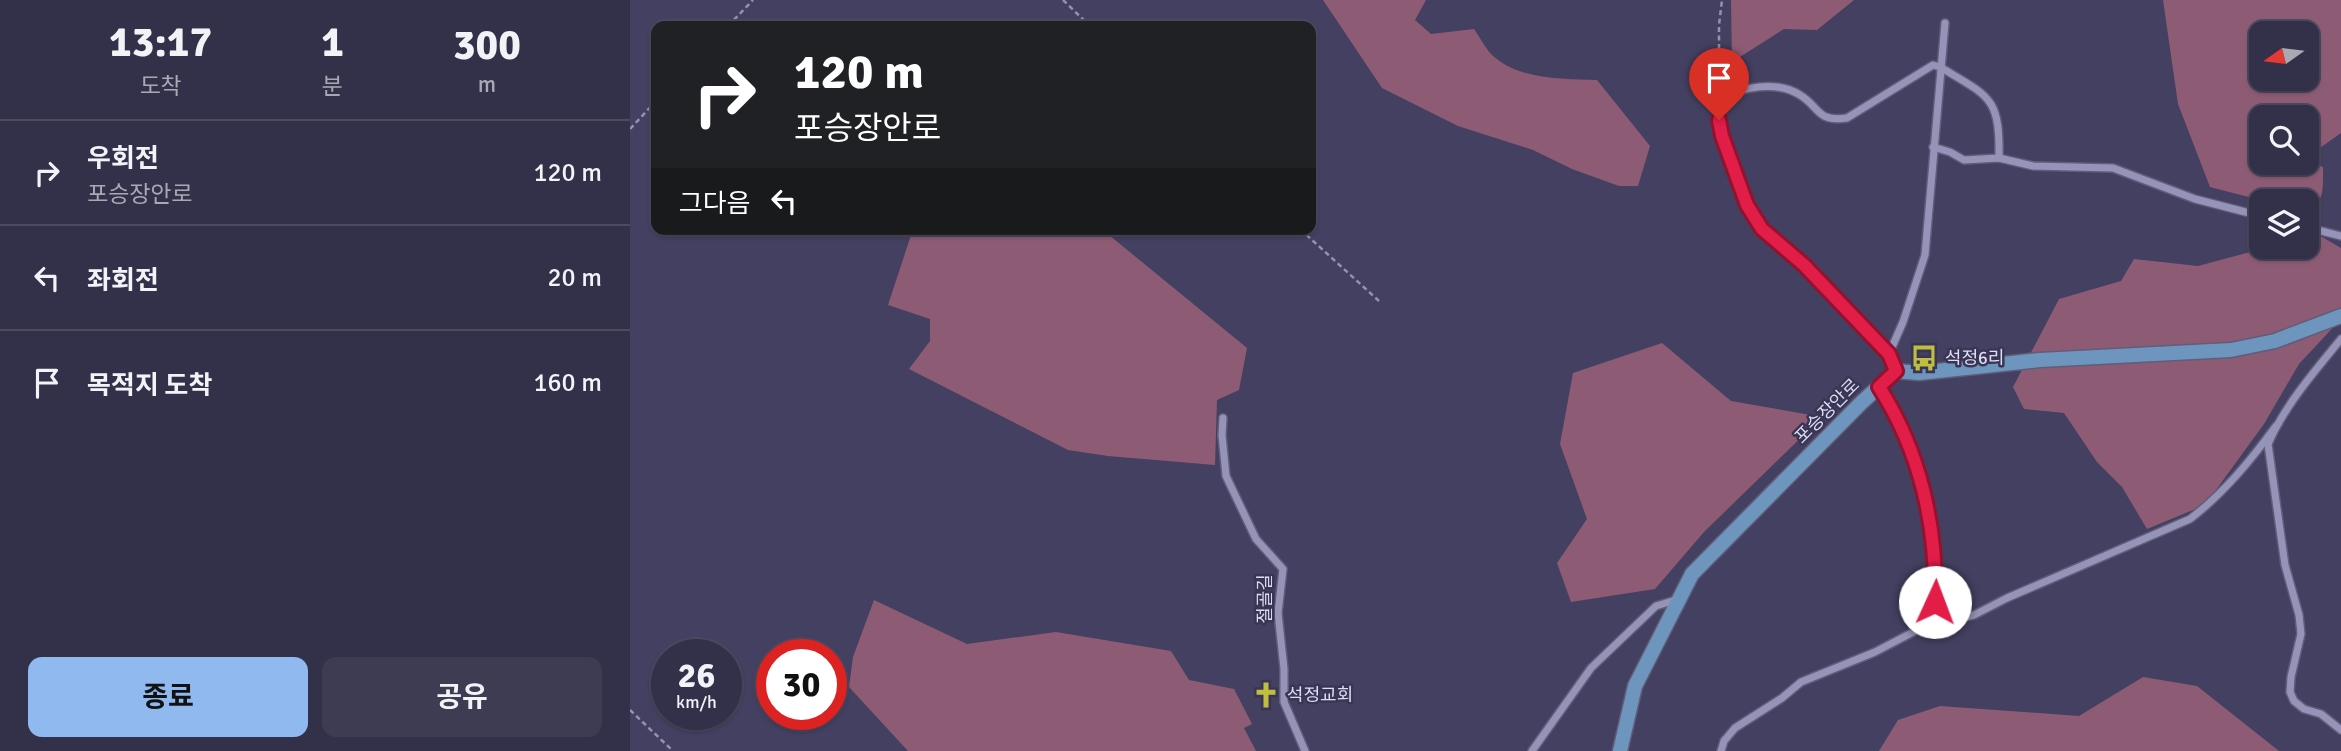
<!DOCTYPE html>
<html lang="ko">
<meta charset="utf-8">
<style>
:root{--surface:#333049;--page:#3e3c53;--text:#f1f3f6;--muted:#a9a9b4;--line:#4e4b61;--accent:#90b9f0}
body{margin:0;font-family:Signika,"Noto Sans KR",sans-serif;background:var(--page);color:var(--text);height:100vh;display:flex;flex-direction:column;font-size:26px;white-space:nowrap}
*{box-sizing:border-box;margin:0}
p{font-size:23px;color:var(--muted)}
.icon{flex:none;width:38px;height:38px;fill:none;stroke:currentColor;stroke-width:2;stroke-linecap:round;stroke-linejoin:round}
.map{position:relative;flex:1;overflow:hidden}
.side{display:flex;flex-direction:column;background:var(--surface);width:630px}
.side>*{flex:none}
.top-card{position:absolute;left:21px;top:21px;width:665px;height:214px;border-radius:14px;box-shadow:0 2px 5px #0004,0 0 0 2px var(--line);background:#202124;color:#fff;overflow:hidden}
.needle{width:46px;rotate:256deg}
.tools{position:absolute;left:1619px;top:21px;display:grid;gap:14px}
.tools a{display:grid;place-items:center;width:70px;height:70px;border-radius:14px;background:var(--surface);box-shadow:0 2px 5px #0004,0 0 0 2px var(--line);font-size:35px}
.speed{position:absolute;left:21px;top:639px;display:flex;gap:14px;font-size:35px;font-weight:700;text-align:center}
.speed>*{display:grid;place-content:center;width:91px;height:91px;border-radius:50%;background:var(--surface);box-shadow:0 2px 5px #0004,0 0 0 2px var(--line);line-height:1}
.speed small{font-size:18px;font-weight:400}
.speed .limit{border:10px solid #d22;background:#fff;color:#111}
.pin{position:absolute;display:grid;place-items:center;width:60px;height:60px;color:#fff;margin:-72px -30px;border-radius:50% 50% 50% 0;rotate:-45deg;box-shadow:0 0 7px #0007}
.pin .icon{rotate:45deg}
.me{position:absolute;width:77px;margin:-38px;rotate:2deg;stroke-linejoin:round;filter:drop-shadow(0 0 5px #0008)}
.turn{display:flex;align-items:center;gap:24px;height:147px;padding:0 28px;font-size:32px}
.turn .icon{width:91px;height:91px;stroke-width:2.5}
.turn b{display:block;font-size:49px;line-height:60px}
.then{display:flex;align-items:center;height:66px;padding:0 28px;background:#0003;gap:14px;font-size:26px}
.eta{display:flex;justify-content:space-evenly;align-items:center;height:119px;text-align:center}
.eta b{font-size:42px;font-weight:700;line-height:49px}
.primary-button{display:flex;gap:14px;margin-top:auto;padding:14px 28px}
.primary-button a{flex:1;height:80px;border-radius:14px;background:var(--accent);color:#111;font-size:28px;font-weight:700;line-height:80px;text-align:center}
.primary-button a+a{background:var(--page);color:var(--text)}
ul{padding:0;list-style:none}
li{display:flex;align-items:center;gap:21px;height:105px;padding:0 28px;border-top:2px solid var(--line)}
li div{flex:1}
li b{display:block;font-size:26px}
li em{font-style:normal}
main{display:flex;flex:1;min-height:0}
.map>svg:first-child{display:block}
.green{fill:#8d5c74;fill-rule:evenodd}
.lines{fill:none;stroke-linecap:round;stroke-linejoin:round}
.street-casing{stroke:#605d78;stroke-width:10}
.secondary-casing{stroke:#605d78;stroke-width:17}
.path{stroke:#9592ad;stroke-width:2.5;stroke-dasharray:5 3.5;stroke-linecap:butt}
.street{stroke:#9693b9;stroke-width:7}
.secondary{stroke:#6e95be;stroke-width:14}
.route-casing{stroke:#92132f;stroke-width:18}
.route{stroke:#e11d48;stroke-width:12}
.labels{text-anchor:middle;stroke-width:5;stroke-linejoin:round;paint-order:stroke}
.poi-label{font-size:18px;fill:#dddcf0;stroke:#393655;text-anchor:start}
.street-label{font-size:18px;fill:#dddcf0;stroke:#393655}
</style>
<main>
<section class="side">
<div class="eta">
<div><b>13:17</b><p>도착</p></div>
<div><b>1</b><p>분</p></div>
<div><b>300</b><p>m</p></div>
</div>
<ul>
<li><svg class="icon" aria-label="right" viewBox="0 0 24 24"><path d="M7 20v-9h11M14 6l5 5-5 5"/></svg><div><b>우회전</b><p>포승장안로</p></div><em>120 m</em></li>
<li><svg class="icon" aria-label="left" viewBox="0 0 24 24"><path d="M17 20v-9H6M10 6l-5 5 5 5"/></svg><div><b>좌회전</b></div><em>20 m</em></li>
<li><svg class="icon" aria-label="arrive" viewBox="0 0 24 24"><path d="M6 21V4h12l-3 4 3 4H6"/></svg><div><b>목적지 도착</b></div><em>160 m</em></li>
</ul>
<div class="primary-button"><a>종료</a><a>공유</a></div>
</section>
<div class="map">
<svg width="1711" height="751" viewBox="0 0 1711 751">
<rect width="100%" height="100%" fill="#444061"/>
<!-- green -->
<g class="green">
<path d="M693,0H796L785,20L801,34L844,29C849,36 854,46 860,53C886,80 932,79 967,80L1020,146L1008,186H989L942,169L903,150L828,126L752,88Z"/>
<path d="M1101,0H1224L1187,30L1154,29L1102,62Z"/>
<path d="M1533,0H1711V133L1677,157L1676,117H1631V163H1676L1677,160L1693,167C1693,187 1695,201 1678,213L1676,201H1634L1580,187L1548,104ZM1676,33V79H1631V33Z"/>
<path d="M363,229H464L479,235L617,348L609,390L587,400L585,465L478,456L438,450L279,369L300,341V319L258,305L282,232Z"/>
<path d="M1677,232L1687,234L1711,248V319L1669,364L1634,424L1575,505L1517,529L1492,487L1467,462L1434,413L1394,409L1383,387L1429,299L1491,281L1504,259L1568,266L1624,251L1631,243V247H1676Z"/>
<path d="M1032,343L1101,401L1192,417L1074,532L1025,589L941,602L927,563L957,519L930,444L943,373Z"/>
<path d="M244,600L337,644L426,632L541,651L559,680L604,689L622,724L614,728L626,751H278L219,687L223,657Z"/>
<path d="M1513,677L1567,686L1649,751H1249L1268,720L1310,706L1449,716Z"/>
</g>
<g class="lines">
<!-- street casing -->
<g class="street-casing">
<g id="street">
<path d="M1089,93V120L1092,136L1117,205L1132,229L1174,265L1259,354L1266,371"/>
<path d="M1089,99C1112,87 1147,80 1170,95C1191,108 1186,122 1217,118L1303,65L1310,67C1360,97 1370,97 1369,158"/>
<path d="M1303,147L1320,152L1334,160L1369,158L1403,166L1483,168L1565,199L1631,216"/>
<path d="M1676,227L1711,236"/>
<path d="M1711,339C1684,372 1655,405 1638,444L1655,565L1669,615L1671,634L1661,677L1660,692L1664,701L1674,709L1691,714L1711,730"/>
<path d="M1259,354L1273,322L1295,255L1315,23"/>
<path d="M1249,387L1275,431L1293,490L1306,561L1305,602L1296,627"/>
<path d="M593,418L592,435L596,476L626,539L653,569L648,613L654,669V702L675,751"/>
<path d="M902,751L961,668L1026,606L1049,599"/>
<path d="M1091,751L1094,741L1105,728L1152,698L1171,682L1245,652L1289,629L1344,615L1377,598L1560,519C1594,493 1621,460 1646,426"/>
</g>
</g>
<!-- secondary casing -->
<g class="secondary-casing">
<path id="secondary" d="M990,751L1005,686L1062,574L1231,403L1266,371L1289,373L1410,360L1601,350L1645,341L1711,316"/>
</g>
<!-- path -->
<g class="path">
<path d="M433,0L460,26"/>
<path d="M98,26L123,0"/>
<path d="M1089,83V25L1092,0"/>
<path d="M0,129L26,101"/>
<path d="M670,229L749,301"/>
<path d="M0,710L43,751"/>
</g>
<!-- street -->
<use href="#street" class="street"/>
<!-- secondary -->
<use href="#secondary" class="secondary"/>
</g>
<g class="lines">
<!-- route casing -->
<g class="route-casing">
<path id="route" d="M1089,120L1092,136L1117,205L1132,229L1174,265L1259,354L1266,371L1249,387C1290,451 1307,526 1305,602"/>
</g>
<!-- route -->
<use href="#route" class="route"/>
</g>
<!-- icons -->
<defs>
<g id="bus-bare" transform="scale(2.1)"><path d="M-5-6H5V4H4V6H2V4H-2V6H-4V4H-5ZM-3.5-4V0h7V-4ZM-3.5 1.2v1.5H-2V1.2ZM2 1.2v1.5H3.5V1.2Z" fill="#c0be41" stroke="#393655" stroke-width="2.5" paint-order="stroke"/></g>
<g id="church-bare" transform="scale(2.1)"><path d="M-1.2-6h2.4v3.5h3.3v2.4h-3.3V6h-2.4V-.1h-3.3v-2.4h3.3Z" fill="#c0be41" stroke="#393655" stroke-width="2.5" paint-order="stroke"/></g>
</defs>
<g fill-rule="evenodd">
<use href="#bus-bare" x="1294" y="358"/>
<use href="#church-bare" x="636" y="695"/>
</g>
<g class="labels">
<!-- poi labels -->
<g class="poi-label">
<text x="1315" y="364">석정6리</text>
<text x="657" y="701">석정교회</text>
</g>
<!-- street labels -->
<g class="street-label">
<text transform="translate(1197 411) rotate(-45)" y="6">포승장안로</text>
<text transform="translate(635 599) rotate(-90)" y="6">절골길</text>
</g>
</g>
</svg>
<div class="tools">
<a><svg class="needle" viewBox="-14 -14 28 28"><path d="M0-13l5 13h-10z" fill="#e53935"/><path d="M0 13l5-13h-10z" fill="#a9a9b4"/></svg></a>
<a><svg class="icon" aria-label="search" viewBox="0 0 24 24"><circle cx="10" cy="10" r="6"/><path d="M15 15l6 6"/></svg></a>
<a><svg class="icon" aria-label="layers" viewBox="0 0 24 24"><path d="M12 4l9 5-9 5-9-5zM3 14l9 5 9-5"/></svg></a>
</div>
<div class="speed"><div>26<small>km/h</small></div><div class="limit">30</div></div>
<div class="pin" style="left:1089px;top:120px;background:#d93025"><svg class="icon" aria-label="arrive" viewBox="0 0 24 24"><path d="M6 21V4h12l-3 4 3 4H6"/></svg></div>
<svg class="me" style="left:1305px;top:602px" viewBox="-20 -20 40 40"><circle r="19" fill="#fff"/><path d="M0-13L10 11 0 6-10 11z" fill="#e11d48"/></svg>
<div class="top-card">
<div class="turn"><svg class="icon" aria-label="right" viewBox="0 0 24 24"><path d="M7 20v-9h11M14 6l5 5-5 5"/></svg><div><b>120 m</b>포승장안로</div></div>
<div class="then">그다음<svg class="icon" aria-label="left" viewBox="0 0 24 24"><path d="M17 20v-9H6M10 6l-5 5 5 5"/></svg></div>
</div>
</div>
</main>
